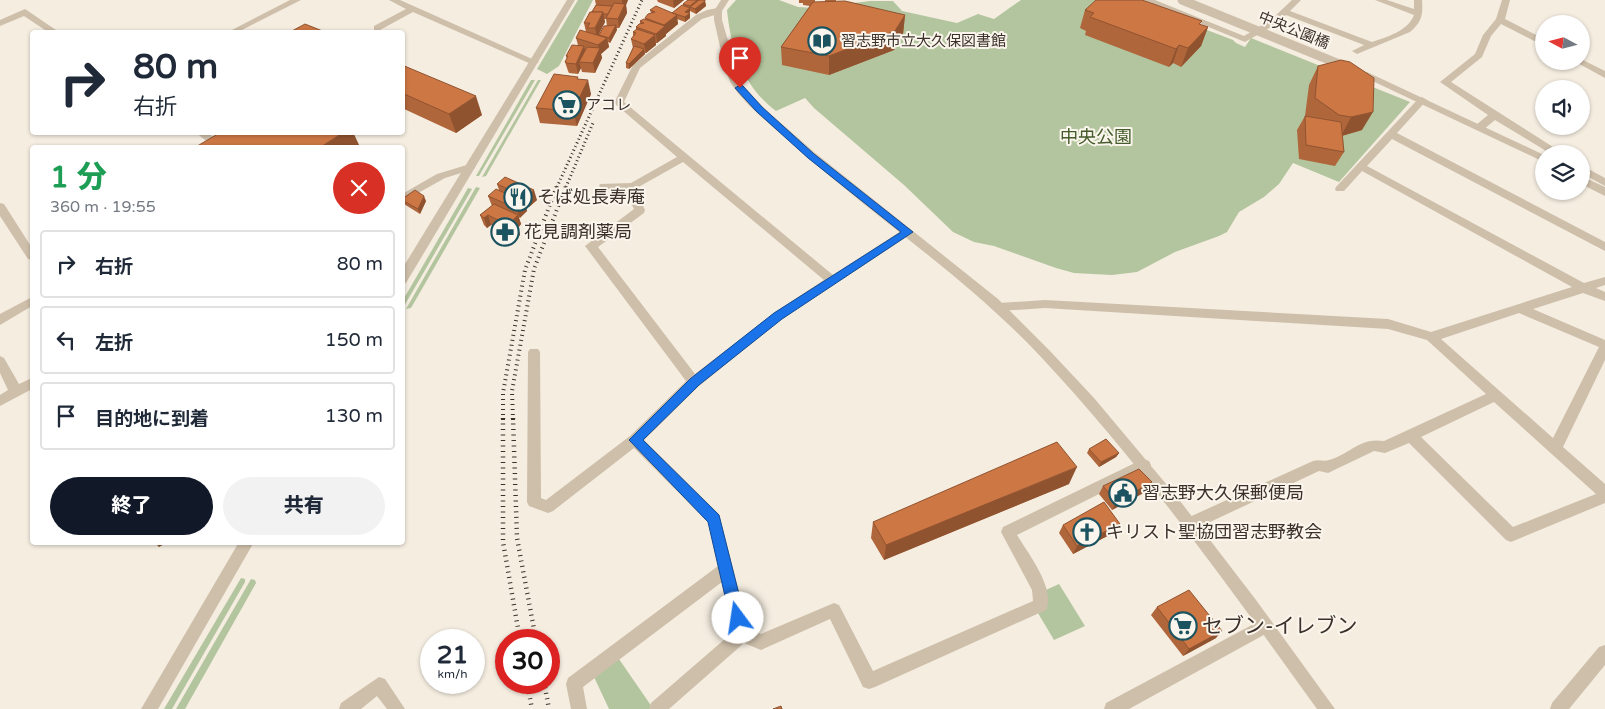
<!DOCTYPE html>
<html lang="ja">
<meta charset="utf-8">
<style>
:root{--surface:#fff;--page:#f2f2f3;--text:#1f2937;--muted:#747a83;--line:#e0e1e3;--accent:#111827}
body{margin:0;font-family:"Varela Round","Noto Sans JP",sans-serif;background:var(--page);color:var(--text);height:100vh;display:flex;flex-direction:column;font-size:19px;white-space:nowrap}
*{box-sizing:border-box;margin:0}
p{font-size:16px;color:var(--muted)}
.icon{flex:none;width:28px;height:28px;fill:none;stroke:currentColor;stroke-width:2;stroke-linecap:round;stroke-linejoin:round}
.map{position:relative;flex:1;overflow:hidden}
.details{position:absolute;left:30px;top:145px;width:375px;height:400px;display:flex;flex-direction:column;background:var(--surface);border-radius:5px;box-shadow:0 1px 4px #0004}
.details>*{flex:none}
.banner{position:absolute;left:30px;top:30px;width:375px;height:105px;border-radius:5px;box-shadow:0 1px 4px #0004;background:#fff;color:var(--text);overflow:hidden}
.needle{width:32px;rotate:277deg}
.tools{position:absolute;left:1535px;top:15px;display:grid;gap:10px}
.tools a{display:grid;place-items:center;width:55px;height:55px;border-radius:50%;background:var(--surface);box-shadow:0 1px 4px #0004;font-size:25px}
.speed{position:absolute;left:420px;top:629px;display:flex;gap:10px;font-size:25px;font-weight:700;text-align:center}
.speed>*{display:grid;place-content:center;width:65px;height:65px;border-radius:50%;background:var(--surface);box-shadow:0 1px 4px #0004;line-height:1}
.speed small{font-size:12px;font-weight:400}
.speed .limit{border:8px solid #d22;background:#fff;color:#111}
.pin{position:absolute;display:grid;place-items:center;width:42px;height:42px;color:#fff;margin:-51px -21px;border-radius:50% 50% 50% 0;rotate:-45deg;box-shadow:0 0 5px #0007}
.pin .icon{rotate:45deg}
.me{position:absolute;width:55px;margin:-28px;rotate:346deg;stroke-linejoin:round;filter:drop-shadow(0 0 4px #0008)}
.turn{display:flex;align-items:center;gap:18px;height:105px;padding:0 20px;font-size:22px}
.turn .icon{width:65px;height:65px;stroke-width:2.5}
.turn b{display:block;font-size:35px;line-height:42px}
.round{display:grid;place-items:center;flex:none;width:52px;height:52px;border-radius:26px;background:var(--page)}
.summary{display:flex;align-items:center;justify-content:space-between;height:85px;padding:0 20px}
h1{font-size:30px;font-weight:800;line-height:38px;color:#1e9e55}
.button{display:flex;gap:10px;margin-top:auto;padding:10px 20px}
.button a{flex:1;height:58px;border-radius:30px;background:var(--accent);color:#fff;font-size:20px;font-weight:800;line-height:58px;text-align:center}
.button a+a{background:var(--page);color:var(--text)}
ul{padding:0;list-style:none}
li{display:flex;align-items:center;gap:15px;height:68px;margin:0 10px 8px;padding:0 10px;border:2px solid var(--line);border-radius:5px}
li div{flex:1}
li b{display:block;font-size:19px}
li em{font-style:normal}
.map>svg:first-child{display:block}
.green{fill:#b3c59e}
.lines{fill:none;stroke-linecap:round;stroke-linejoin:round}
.minor{fill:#cebfaa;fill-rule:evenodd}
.tertiary{fill:#cebfaa;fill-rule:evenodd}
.rail-far2{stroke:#3b312a;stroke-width:3;stroke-dasharray:1 3;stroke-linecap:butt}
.rail-far1{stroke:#3b312a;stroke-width:4;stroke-dasharray:1 4;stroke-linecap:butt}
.rail{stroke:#3b312a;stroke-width:4.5;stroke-dasharray:1 4.5;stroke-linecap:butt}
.tertiary-bridge{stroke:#cebfaa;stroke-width:9}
.wall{fill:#b0663b;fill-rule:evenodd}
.shaded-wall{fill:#905330}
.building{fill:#cd7745;stroke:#905330}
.route{fill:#1a73e8;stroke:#114b97}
.labels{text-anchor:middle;stroke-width:4;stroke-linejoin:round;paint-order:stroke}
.far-street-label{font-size:15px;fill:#3b312a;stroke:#fbf6ed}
.far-poi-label{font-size:15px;fill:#3b312a;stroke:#fbf6ed;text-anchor:start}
.park-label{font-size:18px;fill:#445b2c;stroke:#fbf6ed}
.poi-label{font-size:18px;fill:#3b312a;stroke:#fbf6ed;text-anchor:start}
.near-poi-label{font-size:21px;fill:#3b312a;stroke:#fbf6ed;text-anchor:start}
</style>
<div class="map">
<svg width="1605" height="709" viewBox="0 0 1605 709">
<rect width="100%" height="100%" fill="#f5ede0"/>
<!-- green -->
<g class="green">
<path d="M578,0H593L559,66L547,74L537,69Z"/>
<path d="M736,0H779L798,7L814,8L870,1H893L902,11L957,23L978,14L994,19L1021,0H1129L1233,40L1236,43L1245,47L1251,38L1410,102L1339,182L1293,163L1279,184L1264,197L1239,212L1227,232L1219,236L1175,252L1137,272L1112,275L1074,273L1056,268L994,246L974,242L953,232L904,185L814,108L805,98L776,111C743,86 731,50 727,10Z"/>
<path d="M531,80H535L479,176H476Z"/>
<path d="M538,80H541L486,176L482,177Z"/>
<path d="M476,187L480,188L411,308L406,309Z"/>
<path d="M468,188L472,189L403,308V300Z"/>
<path d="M241,578L245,579V582L172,709H164Z"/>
<path d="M251,579L255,580L256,583L185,709H176Z"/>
<path d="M1059,584L1085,626L1054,640L1038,613L1047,608L1046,590Z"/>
<path d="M619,659L652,707L650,709H609L594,677Z"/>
</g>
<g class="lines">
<!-- minor -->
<g class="minor">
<path d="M290,0H301L238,32L230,31Z"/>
<path d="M389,0H400L539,62L534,65L531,64L413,12L380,30H374V26L406,9Z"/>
<path d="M1143,0H1155L1244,36L1272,19L1292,0H1301L1290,11L1372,42C1387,37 1408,31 1414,15L1375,0H1387L1414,9V0H1422C1423,15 1422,22 1410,32L1357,54L1352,51L1364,45L1286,15L1278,23L1245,42Z"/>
<path d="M1502,0H1510L1505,19L1544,39V46L1501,24L1491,36L1482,57L1451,82L1564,154H1551L1495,120L1484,129H1476V125L1488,115L1440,82L1475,54L1483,35L1496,19Z"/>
<path d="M718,8L722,11L721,13L702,19L640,68L624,102L833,275L904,229L908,228L914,232L782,319L699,386L644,440L719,514L749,630L761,634L834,603L839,605L873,671L1033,601L1032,590L1001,532L1003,527L1139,461L1144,459L1149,461L1151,465L1149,469L1017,535C1028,553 1056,589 1046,610L875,687L869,689L863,687L830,619L761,650L744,643L669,709H649L651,703L733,632L722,582L583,687L587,709H571L566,684L568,678L718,566L708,522L634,448L553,511L548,513L529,506L527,502L528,352L530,349H538L540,352L541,498L546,500L630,436L686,381L585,246L634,209L624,189H604L599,186L600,184L631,183L677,157L614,103L633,65L696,15L707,10ZM683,162L824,280L774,313L695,374L598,247L644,213L645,210L635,189Z"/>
<path d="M25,9L56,30L57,32H48L24,16L0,26V20Z"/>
<path d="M1581,59L1605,71V78L1574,61H1581Z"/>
<path d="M1422,97L1427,100L1397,133L1605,242V251L1392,139L1367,166L1584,283L1605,277V285L1596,288L1605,292V301L1583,293L1533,309L1605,340V360L1563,447L1605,484V503L1511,542L1506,540L1409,443L1385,453L1374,451L1328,473L1319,471L1195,529L1190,530L1185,529L1183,524L1185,519L1313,461C1319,459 1323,462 1329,460C1350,454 1360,437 1384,441L1486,394L1427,340L1388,329L1045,308L999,311L993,307L999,303L1045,300L1388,319L1431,332L1572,287L1362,171L1344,191H1336L1335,189L1336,187L1419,98ZM1519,313L1599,347L1553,438L1441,339ZM1494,402L1596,494L1513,527L1421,437Z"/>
<path d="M195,132H207L227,148H215Z"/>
<path d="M470,164L474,165L475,167L474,169L445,178L402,202V194L437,174Z"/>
<path d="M1581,165L1605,178V186L1581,173Z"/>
<path d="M0,203L4,204L32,248V260L28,259L0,216Z"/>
<path d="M32,297V306L0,325V314Z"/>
<path d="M0,356L4,358L19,384L32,378V389L0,406V395L8,390L0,373Z"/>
<path d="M1265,618L1271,621L1273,626L1271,631L1129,709H1104L1106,703Z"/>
<path d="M1605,645V665L1569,709H1550L1552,703L1599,647Z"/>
<path d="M379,677L385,679L405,709H387L377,696L361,709H339L341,703Z"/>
</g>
<!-- tertiary -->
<g class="tertiary">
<path d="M567,0H575L406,283L402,284V269Z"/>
<path d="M721,0H729L722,11V20L740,82L765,109L814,152L998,299L1050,351L1094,398L1177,497L1256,600L1335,709H1317C1230,588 1143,466 1041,357C967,278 878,220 797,148C778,131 743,104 731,83C724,70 718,36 714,20V11Z"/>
<path d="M1367,72L1544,155V162L1364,77L1362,75Z"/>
<path d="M1581,176L1605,187V196L1581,184Z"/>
<path d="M239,542H254L158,709H141Z"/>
</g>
<!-- rail-far2 -->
<g class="rail-far2">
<path d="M557,187L642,0"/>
<path d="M566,187L593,123"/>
</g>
<!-- rail-far1 -->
<g class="rail-far1">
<path d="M503,420V393L525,270L557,186"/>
<path d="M513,420L512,391L534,269L566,186"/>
</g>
<!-- rail -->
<g class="rail">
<path d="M503,418V542L520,640"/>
<path d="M513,418L517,538L536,640"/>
<path d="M527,682L532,709"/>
<path d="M544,682L549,709"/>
</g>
<!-- tertiary-bridge -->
<path class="tertiary-bridge" d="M1182,0L1349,68"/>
</g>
<!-- wall -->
<g class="wall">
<path d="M595,0H628L626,5L627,13L619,28H616L617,30L610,43L608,42L609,47L601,54L602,58L595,73L582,72L581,68L578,74L569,73L568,71L565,62L567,59L566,56L578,45L576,38L586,32L584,23L596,5ZM604,19H606L607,26L598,35L605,22Z"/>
<path d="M657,0H684L674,8L658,2Z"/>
<path d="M799,0H815V2H825V0H836V2L905,15L903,34L894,50L829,75L782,65L781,47L810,6L803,5V3H799Z"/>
<path d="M705,1L706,6L696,14L690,11V10V12L689,13L690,18L685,22L677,19L678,24L666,34V36L657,43H656V45L646,53H645V54L629,69L626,68V63L633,48L631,39L633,37V32L636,30V27L640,24V21L646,19L645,18L651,13L650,10L672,13L683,6V4Z"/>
<path d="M1085,10L1201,25L1208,27L1201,46L1181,67L1173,63L1169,67L1085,35L1086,31L1080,28Z"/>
<path d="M402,65L482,115L456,133L402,108Z"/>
<path d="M1318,66L1362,130L1342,136L1344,152L1335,166L1299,159L1297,130L1305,116L1309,85Z"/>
<path d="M578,79L591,94L577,126L540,123L536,108Z"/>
<path d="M497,184L537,200L529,207L526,206L527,211L519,218L521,224L518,228L520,235L513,241L500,233L498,228L491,225L487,228L484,225L480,215L492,206L488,196L499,190Z"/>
<path d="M402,199L426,201L420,214L404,204Z"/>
<path d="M1089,449L1119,453L1116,457L1099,467L1087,453Z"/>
<path d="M1069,484L884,560L871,538L873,522Z"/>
<path d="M1103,486L1147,491L1112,510L1099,494Z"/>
<path d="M1063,525L1115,532L1073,554L1059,533Z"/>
<path d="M1157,607L1216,638L1183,656L1151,615Z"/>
</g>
<!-- shaded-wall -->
<g class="shaded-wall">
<path d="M622,0H628L626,5L627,13L619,28L618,19L623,9Z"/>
<path d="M673,0H684L674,8Z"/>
<path d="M697,0H702L690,7V12L686,16L690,13V18L685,22V12L690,8V6Z"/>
<path d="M705,1L706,6L696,14L695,9Z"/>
<path d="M603,12L605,22L597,38L595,28Z"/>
<path d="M677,15L678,24L666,34V36L657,43L656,34L664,27V25Z"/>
<path d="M905,15L903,34L894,50L829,75V56Z"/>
<path d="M616,25L617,30L610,43L609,38Z"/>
<path d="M1208,27L1201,46L1181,67L1188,48Z"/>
<path d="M655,35L656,45L646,53L644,44Z"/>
<path d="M607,38L609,47L601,54L602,58L595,73L593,63L599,50L598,45Z"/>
<path d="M1179,45L1173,63L1169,67L1176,49Z"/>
<path d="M584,46L586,55L579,62L581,68L578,74L576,64Z"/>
<path d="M644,49L645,54L629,69V64Z"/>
<path d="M588,80L591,94L577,126L573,111Z"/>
<path d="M476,96L482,115L456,133L449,114Z"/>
<path d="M1373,112L1362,130L1341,136L1351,117Z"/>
<path d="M344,132H353L360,147L319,148Z"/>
<path d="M534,190L537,200L529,207L526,197Z"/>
<path d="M424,196L426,201L420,214L418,209Z"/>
<path d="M524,202L527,211L520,218L516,208Z"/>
<path d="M488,215L491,225L487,228L484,218Z"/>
<path d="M518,215L521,224L518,228L520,235L513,241L509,231L511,222Z"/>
<path d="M1119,453L1116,457L1099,467L1101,462Z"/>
<path d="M1077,467L1069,484L884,560L886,545Z"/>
<path d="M1152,482L1147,491L1112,510L1116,502Z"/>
<path d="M1120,524L1115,532L1073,554L1077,546Z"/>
<path d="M154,542H168L159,547Z"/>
<path d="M1222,631L1216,638L1183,656L1189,649Z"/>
</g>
<!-- building -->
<g class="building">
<path d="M688,0H697L690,6L683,4Z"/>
<path d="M699,0H705V1L695,9L690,7Z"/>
<path d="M1096,0H1142L1202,21L1199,24L1208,27L1188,48L1179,45L1176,49L1090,17L1094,13L1085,10Z"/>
<path d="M845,1L905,15L895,31L829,56L781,47L813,2Z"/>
<path d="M614,3L625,4L618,19L606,18Z"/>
<path d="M596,5L612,6L608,14H603V12H592Z"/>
<path d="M682,5L690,8L685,12L690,13L685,17L672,13Z"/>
<path d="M656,6L677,15L664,25L645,18L648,14L655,12L650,10Z"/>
<path d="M590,12H603L595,28H587L590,23H584Z"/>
<path d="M644,19L665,26L656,34L636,27L639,24L644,23L640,21Z"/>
<path d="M305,24L325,32H290Z"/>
<path d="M616,25L609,38L599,35L604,26Z"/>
<path d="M637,29L655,35L644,44L631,39L636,33L633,32Z"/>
<path d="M580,30L607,38L598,45L576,38Z"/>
<path d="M572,45L584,46L576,64L567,63L565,62L568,56H566Z"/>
<path d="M634,46L644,49L629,64L626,63Z"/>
<path d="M587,47L600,48L593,63L579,62Z"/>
<path d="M1341,60L1350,62L1374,78L1373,112L1351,117L1339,115L1315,98L1318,66Z"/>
<path d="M402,65L476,96L449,114L402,93Z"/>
<path d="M554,74L578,77L577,79L588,80L573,111L536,108Z"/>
<path d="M1305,116L1341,122L1344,152L1306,145Z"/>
<path d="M221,132H344L319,148H194Z"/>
<path d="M505,177L534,190L526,197L497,184Z"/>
<path d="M496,189L524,202L516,208L488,196Z"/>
<path d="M415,190L424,196L418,209L402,200V199Z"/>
<path d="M494,204L518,215L511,222L517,225L509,231L496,224L500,221L488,215L484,218L480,215Z"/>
<path d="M1106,439L1119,453L1101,462L1089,449Z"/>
<path d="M1057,442L1077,467L886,545L873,522Z"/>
<path d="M1139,469L1152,482L1116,502L1103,486Z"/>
<path d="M1104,502L1120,524L1077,546L1063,525Z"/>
<path d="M1189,590L1222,631L1189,649L1157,607Z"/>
<path d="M781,706L782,709H773Z"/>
</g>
<!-- route -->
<path class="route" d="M740,85L743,86L762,107L814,154L913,232L782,319L699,385L643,440L719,515L745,618L742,623L738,625L733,623L730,618L708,522L629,440L690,379L774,313L901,232L808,158L756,111L735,88Z"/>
<!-- icons -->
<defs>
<g id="library-ring" transform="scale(1.4375)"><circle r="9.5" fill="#fbf6ed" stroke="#1c5360" stroke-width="1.5"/><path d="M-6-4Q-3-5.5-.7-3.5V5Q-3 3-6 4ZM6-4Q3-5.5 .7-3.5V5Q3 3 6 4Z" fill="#1c5360"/></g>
<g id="supermarket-ring" transform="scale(1.4375)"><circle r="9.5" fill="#fbf6ed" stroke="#1c5360" stroke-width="1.5"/><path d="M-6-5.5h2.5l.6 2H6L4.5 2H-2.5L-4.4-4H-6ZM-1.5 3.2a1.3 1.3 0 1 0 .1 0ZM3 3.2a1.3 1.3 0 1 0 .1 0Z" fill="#1c5360"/></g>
<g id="restaurant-ring" transform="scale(1.4375)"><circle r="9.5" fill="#fbf6ed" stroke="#1c5360" stroke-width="1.5"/><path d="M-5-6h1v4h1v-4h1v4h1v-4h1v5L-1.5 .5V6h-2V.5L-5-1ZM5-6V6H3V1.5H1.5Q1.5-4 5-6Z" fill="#1c5360"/></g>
<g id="pharmacy-ring" transform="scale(1.4375)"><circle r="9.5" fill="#fbf6ed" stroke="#1c5360" stroke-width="1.5"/><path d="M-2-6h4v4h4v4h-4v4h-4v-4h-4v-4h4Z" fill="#1c5360"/></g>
<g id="civic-ring" transform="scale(1.4375)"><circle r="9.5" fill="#fbf6ed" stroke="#1c5360" stroke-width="1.5"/><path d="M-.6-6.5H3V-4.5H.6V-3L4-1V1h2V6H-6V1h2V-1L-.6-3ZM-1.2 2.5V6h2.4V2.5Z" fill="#1c5360"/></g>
<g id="church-ring" transform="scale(1.4375)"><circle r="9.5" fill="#fbf6ed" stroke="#1c5360" stroke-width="1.5"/><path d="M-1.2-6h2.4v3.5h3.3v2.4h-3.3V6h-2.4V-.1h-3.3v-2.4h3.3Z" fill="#1c5360"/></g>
</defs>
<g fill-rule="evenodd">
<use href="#library-ring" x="822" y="41"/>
<use href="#supermarket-ring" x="567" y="105"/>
<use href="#restaurant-ring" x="518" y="197"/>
<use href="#pharmacy-ring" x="505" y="232"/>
<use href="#civic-ring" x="1123" y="493"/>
<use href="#church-ring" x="1087" y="532"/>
<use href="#supermarket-ring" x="1183" y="626"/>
</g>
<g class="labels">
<!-- far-street labels -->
<g class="far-street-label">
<text transform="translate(1294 30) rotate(22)" y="5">中央公園橋</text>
</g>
<!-- far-poi labels -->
<g class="far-poi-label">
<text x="841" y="46">習志野市立大久保図書館</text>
<text x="586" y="110">アコレ</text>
</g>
<!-- park labels -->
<g class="park-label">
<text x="1096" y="143">中央公園</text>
</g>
<!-- poi labels -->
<g class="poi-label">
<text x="537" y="203">そば処長寿庵</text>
<text x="524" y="238">花見調剤薬局</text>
<text x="1142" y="499">習志野大久保郵便局</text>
<text x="1106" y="538">キリスト聖協団習志野教会</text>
</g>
<!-- near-poi labels -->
<g class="near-poi-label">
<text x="1202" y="633">セブン-イレブン</text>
</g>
</g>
</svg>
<div class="tools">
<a><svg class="needle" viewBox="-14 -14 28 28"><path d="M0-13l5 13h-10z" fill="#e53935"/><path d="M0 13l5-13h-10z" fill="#747a83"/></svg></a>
<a><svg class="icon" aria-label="sound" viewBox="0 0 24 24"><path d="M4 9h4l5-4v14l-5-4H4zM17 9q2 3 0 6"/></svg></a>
<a><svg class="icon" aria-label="layers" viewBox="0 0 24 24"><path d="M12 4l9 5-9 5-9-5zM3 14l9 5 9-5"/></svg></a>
</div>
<div class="speed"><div>21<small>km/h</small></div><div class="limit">30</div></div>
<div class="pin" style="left:740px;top:88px;background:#d93025"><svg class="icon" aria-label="arrive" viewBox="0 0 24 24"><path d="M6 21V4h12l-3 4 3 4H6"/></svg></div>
<svg class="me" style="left:738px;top:618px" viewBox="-20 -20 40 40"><circle r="19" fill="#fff"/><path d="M0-13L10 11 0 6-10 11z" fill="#1a73e8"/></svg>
<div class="banner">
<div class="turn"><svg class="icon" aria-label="right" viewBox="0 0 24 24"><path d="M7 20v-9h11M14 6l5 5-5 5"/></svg><div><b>80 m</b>右折</div></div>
</div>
<section class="details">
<div class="summary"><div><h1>1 分</h1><p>360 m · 19:55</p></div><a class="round" style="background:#d93025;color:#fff"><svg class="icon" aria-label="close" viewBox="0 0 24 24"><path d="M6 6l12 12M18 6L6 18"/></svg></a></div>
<ul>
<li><svg class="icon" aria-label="right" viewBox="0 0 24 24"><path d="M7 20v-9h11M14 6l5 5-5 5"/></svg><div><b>右折</b></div><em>80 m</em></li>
<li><svg class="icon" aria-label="left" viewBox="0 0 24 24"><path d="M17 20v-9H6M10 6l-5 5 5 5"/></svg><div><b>左折</b></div><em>150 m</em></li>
<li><svg class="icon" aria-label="arrive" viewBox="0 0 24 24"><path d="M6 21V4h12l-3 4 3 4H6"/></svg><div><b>目的地に到着</b></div><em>130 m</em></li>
</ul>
<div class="button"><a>終了</a><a>共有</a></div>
</section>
</div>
